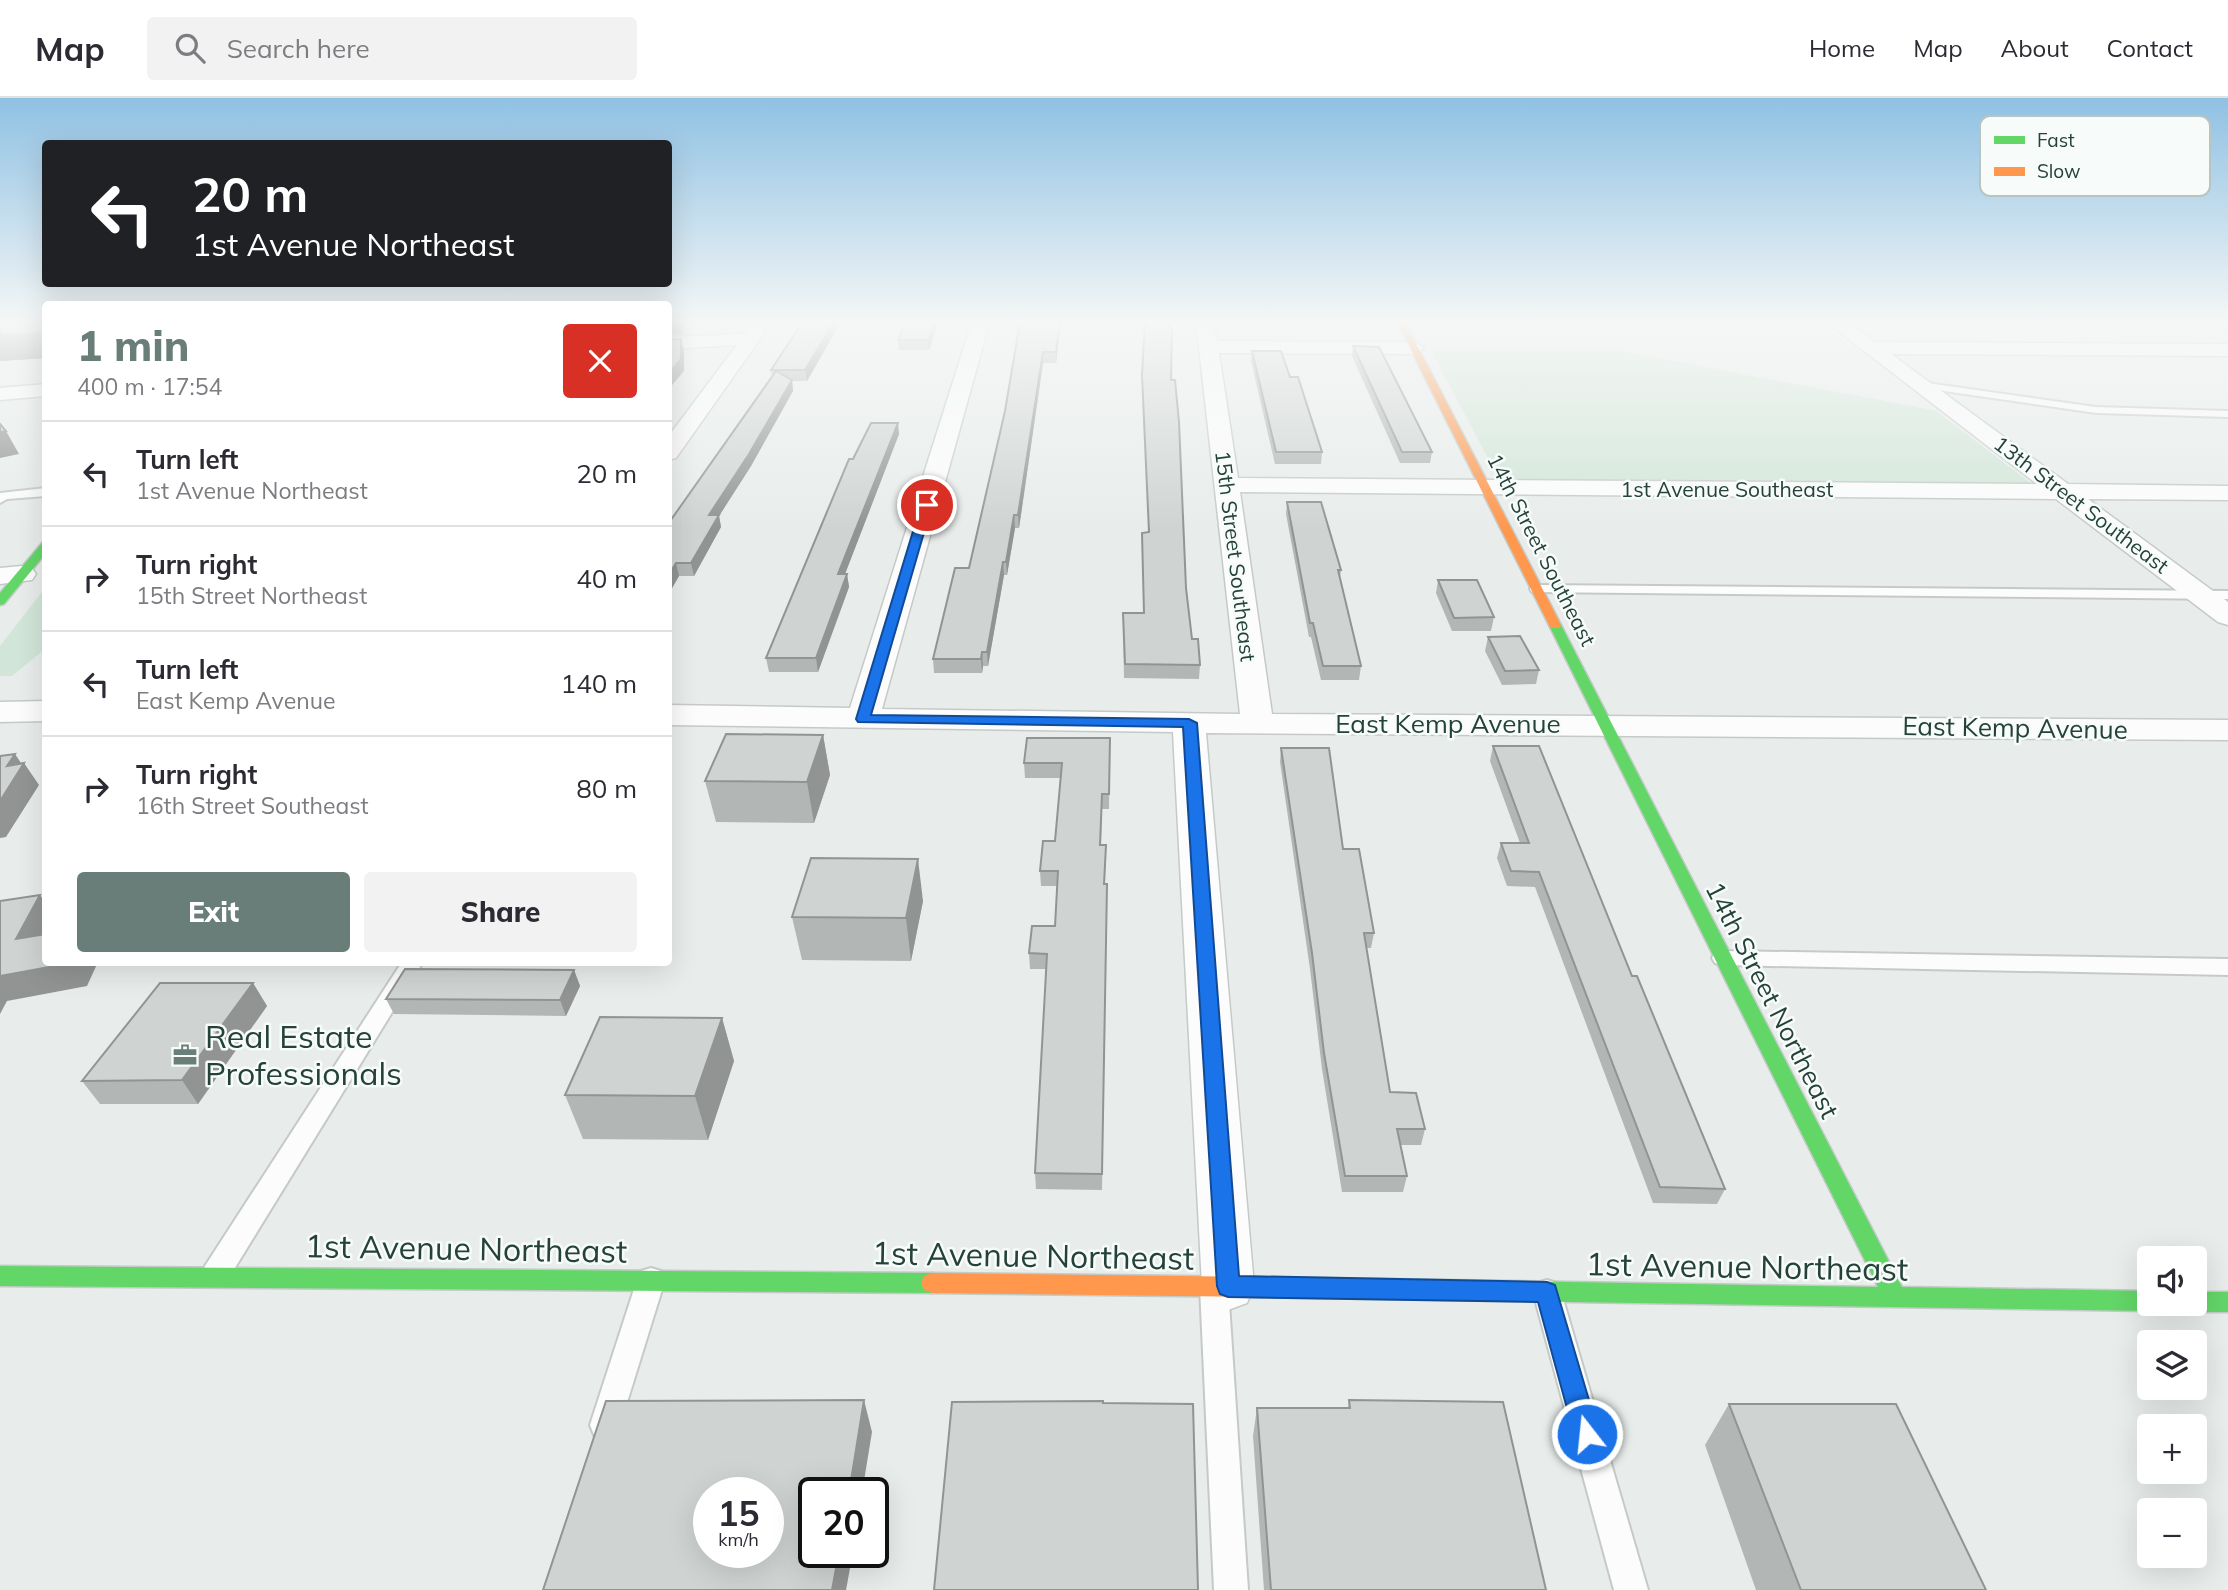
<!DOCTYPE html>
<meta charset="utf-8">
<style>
:root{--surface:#fff;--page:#f2f2f3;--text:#2b2b33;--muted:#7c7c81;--line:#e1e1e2;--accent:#697e78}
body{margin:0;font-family:Mulish,sans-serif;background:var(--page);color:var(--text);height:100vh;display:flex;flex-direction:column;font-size:26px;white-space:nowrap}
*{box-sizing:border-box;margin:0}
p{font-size:23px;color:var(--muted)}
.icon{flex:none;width:38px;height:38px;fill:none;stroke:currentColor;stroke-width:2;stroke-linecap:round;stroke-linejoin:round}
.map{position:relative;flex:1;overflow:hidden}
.side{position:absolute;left:42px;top:203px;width:630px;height:665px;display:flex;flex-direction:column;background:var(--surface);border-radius:7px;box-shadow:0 7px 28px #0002}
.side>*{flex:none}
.banner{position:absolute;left:42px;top:42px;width:630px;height:147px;border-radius:7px;box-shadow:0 7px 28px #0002;background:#202124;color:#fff;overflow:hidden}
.fabs{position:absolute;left:2137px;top:1148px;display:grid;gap:14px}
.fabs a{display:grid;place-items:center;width:70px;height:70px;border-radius:7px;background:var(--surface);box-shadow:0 7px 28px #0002;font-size:35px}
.speed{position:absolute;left:693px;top:1379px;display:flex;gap:14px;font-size:35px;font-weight:700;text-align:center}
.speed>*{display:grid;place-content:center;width:91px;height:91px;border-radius:50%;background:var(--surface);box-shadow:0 7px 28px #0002;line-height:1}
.speed small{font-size:18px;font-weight:400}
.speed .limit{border:4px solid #111;border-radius:10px;background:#fff;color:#111}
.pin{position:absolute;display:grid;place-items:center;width:60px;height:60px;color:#fff;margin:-30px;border:4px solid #fff;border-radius:50%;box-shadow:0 2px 7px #0007}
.me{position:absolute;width:77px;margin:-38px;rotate:344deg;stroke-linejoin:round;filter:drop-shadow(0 0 5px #0008)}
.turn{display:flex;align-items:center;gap:24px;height:147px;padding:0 35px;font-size:32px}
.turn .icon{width:91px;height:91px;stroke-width:2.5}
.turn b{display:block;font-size:49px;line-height:60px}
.round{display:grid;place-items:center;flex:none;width:74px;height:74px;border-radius:7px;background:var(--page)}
.head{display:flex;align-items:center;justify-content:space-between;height:119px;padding:0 35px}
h1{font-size:42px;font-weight:800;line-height:52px;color:var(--accent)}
.action{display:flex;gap:14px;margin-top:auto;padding:14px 35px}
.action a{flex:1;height:80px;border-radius:7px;background:var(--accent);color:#fff;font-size:28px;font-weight:800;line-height:80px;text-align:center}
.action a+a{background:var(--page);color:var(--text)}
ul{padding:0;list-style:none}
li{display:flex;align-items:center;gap:21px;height:105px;padding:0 35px;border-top:2px solid var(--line)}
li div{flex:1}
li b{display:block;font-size:26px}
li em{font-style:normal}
header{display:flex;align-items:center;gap:42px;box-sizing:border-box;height:98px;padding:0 35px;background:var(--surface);border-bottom:2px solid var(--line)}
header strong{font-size:33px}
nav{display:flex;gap:38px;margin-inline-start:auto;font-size:24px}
.search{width:490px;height:63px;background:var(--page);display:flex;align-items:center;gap:18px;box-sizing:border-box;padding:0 24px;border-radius:7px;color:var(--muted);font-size:26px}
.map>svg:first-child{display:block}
.green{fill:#d1e6d8}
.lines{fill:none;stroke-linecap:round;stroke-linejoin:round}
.lane-casing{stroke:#c5cac8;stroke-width:4}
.street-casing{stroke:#c5cac8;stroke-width:3}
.fast-casing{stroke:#c3cbc8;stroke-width:3}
.slow-casing{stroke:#c3cbc8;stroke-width:3}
.lane{fill:#fcfcfc;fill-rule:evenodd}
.street{fill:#fcfcfc;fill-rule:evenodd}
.fast{fill:#63d668;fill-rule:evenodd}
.slow{fill:#ff974d;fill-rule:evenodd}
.wall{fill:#b2b6b5}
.shaded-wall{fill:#919493}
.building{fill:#cfd4d2;stroke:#919493;stroke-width:2;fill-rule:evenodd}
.route{fill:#1a73e8;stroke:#114b97;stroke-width:2}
.labels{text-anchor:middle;stroke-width:5;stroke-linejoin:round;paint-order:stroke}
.far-street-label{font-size:21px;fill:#24423a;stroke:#f7fbf9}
.street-label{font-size:26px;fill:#24423a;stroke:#f7fbf9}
.near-poi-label{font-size:32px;fill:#24423a;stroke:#f7fbf9;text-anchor:start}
.near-street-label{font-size:32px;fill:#24423a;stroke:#f7fbf9}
.key{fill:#f7fbf9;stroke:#b8c4c0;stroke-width:2}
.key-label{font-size:19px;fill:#24423a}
</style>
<header>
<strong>Map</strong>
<div class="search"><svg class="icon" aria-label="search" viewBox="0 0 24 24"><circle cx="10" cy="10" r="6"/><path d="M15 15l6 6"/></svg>Search here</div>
<nav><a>Home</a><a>Map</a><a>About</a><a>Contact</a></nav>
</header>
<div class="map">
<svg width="2228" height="1492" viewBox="0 0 2228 1492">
<rect width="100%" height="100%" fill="#e8edeb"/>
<!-- green -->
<g class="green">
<path d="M1430,250L1612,251L1936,313L2032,386L1500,383Z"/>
<path d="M45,490V551L12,578H0V548Z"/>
</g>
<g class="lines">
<!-- lane casing -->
<g class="lane-casing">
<g id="lane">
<path d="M1920,284L2096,309L2228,313V319L2096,315L1916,289V285Z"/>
<path d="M46,390V398L7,401L0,405V395Z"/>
<path d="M1537,487L2228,493V501L1532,494L1530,491L1532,488Z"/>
<path d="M1723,853L2228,861V877L1723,867L1715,865L1712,860L1715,855Z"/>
<path d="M402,864H423L225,1186L215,1189L205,1186L201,1177L205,1168Z"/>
<path d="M651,1170L661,1173L665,1182L620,1327L616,1337L605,1342L594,1337L590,1327L637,1182L641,1173Z"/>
<path d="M1214,1177L1224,1180L1228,1189L1248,1492H1214L1200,1189L1204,1180Z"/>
<path d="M1547,1182L1557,1185L1561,1194L1648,1492H1614L1533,1194L1537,1185Z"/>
</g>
</g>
<!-- street casing -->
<g class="street-casing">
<g id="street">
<path d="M751,222H769L760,241L676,360L668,362V339L737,247L668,251V239L744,236Z"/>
<path d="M976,222H995L987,233L882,611L1240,616L1199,249L1198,236L1188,222H1206L1216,236L1218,243L1414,244L1424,250L1414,256L1219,255L1238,380L2037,386L1824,222H1845L1875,244L2228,246V258L1891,256L2068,386L2228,388V402L2088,401L2228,504V527L2218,524L2056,401L1240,394L1272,616L2228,622V642L1206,635L1254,1188L1247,1205L1228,1212L1209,1205L1202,1188L1173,634L668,627V607L850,610L969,233Z"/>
<path d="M46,286V298L0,302V290Z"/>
<path d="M22,468L32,470L36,476L32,482L0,486V470Z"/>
<path d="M46,603V623L0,624V604Z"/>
</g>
</g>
<!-- fast casing -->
<g class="fast-casing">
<g id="fast">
<path d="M46,444V455L4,506L0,507V495L42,445Z"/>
<path d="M1555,523L1561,527L1902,1189L2149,1193V1206H2159L2157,1210L2149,1213L1261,1199L1253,1196L1250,1189L1253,1182L1261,1179L1878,1189L1549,527Z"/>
<path d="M0,1168L932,1175L940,1178L943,1185L940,1192L932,1195L0,1188Z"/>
<path d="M2194,1194H2228V1214H2194L2186,1211L2183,1206H2194Z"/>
</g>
</g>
<!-- slow casing -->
<g class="slow-casing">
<g id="slow">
<path d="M1396,222H1404L1561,527L1559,530H1551L1549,527Z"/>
<path d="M932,1175L1261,1179L1269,1182L1272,1189L1269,1196L1261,1199L932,1195L924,1192L921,1185L924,1178Z"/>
</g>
</g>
<!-- lane -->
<use href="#lane" class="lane"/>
<!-- street -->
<use href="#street" class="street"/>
<!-- fast -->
<use href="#fast" class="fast"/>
<!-- slow -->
<use href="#slow" class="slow"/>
</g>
<!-- wall -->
<g class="wall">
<path d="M46,222V260L0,263Z"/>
<path d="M804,222H842L807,283H792L793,293L751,368L719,418L721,429L694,478H679L668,497V426L772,279L771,272Z"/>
<path d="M907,222H939L929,252H899L898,242Z"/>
<path d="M1061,222L1056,265H1043L1019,430H1015L1007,477H1004L988,568H983L982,575H934L933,561L969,470L1005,313Z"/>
<path d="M1353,248L1432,354L1430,365H1400L1352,258Z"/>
<path d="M1252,253L1290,279L1322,354L1321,366H1275L1251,263Z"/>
<path d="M1142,277L1171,282L1186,490L1192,541L1200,567L1199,581L1124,580L1123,515H1143L1149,434Z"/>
<path d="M899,336L845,476H847L849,489L818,574H769L766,560L853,361Z"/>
<path d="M1287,404L1341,472L1340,480L1361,568L1359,582H1321L1311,539H1309L1286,416Z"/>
<path d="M1438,482L1494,519L1491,533H1452L1436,495Z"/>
<path d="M1488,539L1539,572L1536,586L1502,587L1485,553Z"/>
<path d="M823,637L830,677L814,725L716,724L705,683Z"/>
<path d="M1110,640L1109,711H1102L1101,747H1106L1105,786L1107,801L1102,1092L1036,1091L1035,1075L1046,871H1030L1029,855L1055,828L1057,788H1041L1040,773L1055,743L1061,680H1025L1024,665Z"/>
<path d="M1493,648L1632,878L1725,1091L1717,1106L1653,1105L1535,789L1507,788L1497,760L1501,745H1520L1490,663Z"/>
<path d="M1281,650L1343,751L1374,835L1371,850H1366L1390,994L1425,1031L1421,1047H1400L1407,1078L1403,1094H1342L1322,971L1310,871L1280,664Z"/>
<path d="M923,803L911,863L802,862L792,819Z"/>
<path d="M574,872L580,888L566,918L394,916L386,901Z"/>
<path d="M253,885L267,908L198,1006H100L82,983Z"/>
<path d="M722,920L734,963L708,1042L583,1041L565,997Z"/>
<path d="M1349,1302L1546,1492H1264L1253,1338L1257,1310H1348Z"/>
<path d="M1729,1306L1986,1492H1756L1705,1347Z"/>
</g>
<!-- shaded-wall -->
<g class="shaded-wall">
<path d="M681,222H683V236L668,237V226Z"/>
<path d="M835,222H842L807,283L805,272Z"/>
<path d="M935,222H939L929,252L928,242Z"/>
<path d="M1060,222H1061L1056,265V254Z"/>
<path d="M37,235L46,251V260L0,263V237Z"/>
<path d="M681,241L684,253V273L668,292V277Z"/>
<path d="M1043,254V265L1019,430L1018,417Z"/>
<path d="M792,282L793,293L751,368L719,418L721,429L694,478L691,465L709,417Z"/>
<path d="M898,325L899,336L840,489L838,476Z"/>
<path d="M6,333L19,356L0,360V334Z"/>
<path d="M1014,417L1015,430L1007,477L1006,464Z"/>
<path d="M1003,464L1004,477L988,568L987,554Z"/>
<path d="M676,465L679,478L668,497V478Z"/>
<path d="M847,476L849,489L818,574L816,560Z"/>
<path d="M982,554L983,568L982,575L981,561Z"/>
<path d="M823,637L830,677L814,725L807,684Z"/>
<path d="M15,656L23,668L24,665L39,687L6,739L0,740V703L7,668Z"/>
<path d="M918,761L923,803L911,863L906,820Z"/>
<path d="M40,797L46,805V840L16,841Z"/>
<path d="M71,864H98L87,888L7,903L0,916V878Z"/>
<path d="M574,872L580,888L566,918L560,902Z"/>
<path d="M253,885L267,908L198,1006L182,982Z"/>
<path d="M722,920L734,963L708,1042L695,998Z"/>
<path d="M864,1302L872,1334L862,1395H849Z"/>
<path d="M839,1454H853L846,1492H832Z"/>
</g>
<!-- building -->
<g class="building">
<path d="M0,222H46V243L37,235L0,237Z"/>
<path d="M668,222H681V225L668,226Z"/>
<path d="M804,222H835L805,272H771Z"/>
<path d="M907,222H935L928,242H898Z"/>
<path d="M1029,222H1060L1056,254H1043L1018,417H1014L1006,464H1003L987,554H982L981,561H933L955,470H969L1005,313L1019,230Z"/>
<path d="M1145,222H1162L1172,231L1171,282H1175L1179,324L1186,490L1192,541H1198L1200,567L1125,566L1123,515H1144L1142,435L1149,434L1142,277Z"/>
<path d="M681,241V261L668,277V242Z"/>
<path d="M1353,248L1379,249L1432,354H1402Z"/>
<path d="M1252,253H1281L1290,279H1298L1322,354H1276Z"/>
<path d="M776,273L792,282L749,356L709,417H719L691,465H676L668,478V426Z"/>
<path d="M871,325H898L838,476H847L816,560H766L849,361H853Z"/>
<path d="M0,326L6,333L0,334Z"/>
<path d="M1287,404H1321L1341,472H1338L1361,568H1323L1313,525H1310Z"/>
<path d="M1438,482H1477L1494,519L1454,520Z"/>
<path d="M1520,538L1539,572L1505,573L1488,539Z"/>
<path d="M726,636L823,637L807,684L705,683Z"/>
<path d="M1027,640H1110L1109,696H1102L1100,747H1106L1104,786H1107L1102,1076L1035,1075L1047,856L1029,855L1032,828H1055L1058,773H1040L1043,743H1055L1062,665H1024Z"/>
<path d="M1493,648H1539L1632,878H1637L1725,1091L1660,1089L1539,774L1511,773L1501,745H1529Z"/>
<path d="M1281,650H1329L1343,751H1359L1374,835H1364L1390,994L1416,995L1425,1031H1397L1407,1078H1345L1324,955L1312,855Z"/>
<path d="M15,656L7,668L24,665L0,703V658Z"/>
<path d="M811,760L918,761L906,820L792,819Z"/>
<path d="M40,797L16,841L46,836V864L71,865L0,878V803Z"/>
<path d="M405,871L574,872L560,902L386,901Z"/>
<path d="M160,885H253L182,982L82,983Z"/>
<path d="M600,919L722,920L695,998L565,997Z"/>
<path d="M864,1302L849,1395H814V1454H839L832,1492H543L606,1303ZM709,1395H768V1454H709Z"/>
<path d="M1349,1302L1503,1304L1546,1492H1271L1257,1310H1350Z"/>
<path d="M1103,1303V1305L1193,1306L1198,1492H934L952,1304Z"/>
<path d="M1729,1306H1896L1986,1492H1801Z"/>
</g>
<!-- sky -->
<linearGradient id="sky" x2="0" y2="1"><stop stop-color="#8fc1e3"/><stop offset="0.52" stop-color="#f5f7f6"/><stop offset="1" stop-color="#f5f7f6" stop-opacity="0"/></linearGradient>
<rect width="2228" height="431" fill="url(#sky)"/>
<!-- route -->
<path class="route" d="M927,404L932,407L871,617L1189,621L1197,625L1239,1178L1547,1184L1555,1187L1599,1336L1596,1345L1587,1349L1578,1345L1574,1336L1538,1204L1228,1199L1220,1196L1217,1188L1183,629L858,624L856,621L921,407Z"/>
<!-- icons -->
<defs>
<g id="office-bare" transform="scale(1.89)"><path d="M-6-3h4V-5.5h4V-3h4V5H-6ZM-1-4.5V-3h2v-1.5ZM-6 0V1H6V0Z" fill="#697e78" stroke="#f7fbf9" stroke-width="2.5" paint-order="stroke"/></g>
</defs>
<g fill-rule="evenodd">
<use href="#office-bare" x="185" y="957"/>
</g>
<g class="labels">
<!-- far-street labels -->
<g class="far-street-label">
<text x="1727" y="399">1st Avenue Southeast</text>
<text transform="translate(2081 407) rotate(37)" y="7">13th Street Southeast</text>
<text transform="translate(1541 452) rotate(63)" y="7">14th Street Southeast</text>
<text transform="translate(1235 458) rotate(83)" y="7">15th Street Southeast</text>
</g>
<!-- street labels -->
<g class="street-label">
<text x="1448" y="635">East Kemp Avenue</text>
<text transform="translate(2015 630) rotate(1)" y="9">East Kemp Avenue</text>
<text transform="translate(1772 902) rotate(63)" y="9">14th Street Northeast</text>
</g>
<!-- near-poi labels -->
<g class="near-poi-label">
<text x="205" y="950">Real Estate<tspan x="205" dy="37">Professionals</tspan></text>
</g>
<!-- near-street labels -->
<g class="near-street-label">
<text transform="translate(466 1151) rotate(1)" y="11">1st Avenue Northeast</text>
<text transform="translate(1033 1158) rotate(1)" y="11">1st Avenue Northeast</text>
<text transform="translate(1747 1169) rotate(1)" y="11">1st Avenue Northeast</text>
</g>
</g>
<!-- legend -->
<rect x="1980" y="18" width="230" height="80" rx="10" class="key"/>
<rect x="1994" y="38" width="31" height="8" fill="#63d668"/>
<rect x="1994" y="69" width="31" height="9" fill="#ff974d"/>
<g class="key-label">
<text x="2037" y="49">Fast</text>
<text x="2037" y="80">Slow</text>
</g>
</svg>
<div class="fabs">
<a><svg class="icon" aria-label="sound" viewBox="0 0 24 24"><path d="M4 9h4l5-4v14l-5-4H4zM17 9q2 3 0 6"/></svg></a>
<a><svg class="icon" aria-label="layers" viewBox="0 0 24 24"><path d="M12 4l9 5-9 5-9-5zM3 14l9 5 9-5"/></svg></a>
<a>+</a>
<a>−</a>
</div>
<div class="speed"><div>15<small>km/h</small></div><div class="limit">20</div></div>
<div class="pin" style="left:927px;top:407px;background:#d93025"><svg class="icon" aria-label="arrive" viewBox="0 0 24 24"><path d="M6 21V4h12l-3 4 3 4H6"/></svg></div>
<svg class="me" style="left:1587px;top:1336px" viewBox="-20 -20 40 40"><circle r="17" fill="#1a73e8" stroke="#fff" stroke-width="3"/><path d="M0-11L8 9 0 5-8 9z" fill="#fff"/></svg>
<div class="banner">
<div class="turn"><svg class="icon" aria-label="left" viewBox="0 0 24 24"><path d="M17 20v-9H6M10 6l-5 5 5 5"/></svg><div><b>20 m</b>1st Avenue Northeast</div></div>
</div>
<section class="side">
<div class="head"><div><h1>1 min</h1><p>400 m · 17:54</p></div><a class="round" style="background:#d93025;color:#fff"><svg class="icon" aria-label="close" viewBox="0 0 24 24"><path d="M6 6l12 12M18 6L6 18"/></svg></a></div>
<ul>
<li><svg class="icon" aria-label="left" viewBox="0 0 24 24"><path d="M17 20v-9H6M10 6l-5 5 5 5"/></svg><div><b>Turn left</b><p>1st Avenue Northeast</p></div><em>20 m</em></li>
<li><svg class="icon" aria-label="right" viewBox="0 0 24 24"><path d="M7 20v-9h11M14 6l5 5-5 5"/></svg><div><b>Turn right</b><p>15th Street Northeast</p></div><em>40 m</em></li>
<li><svg class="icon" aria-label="left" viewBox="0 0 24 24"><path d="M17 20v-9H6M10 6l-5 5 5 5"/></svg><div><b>Turn left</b><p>East Kemp Avenue</p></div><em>140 m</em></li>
<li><svg class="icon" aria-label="right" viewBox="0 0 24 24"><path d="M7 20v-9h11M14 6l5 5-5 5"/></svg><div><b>Turn right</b><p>16th Street Southeast</p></div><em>80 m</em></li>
</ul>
<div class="action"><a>Exit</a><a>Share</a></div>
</section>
</div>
